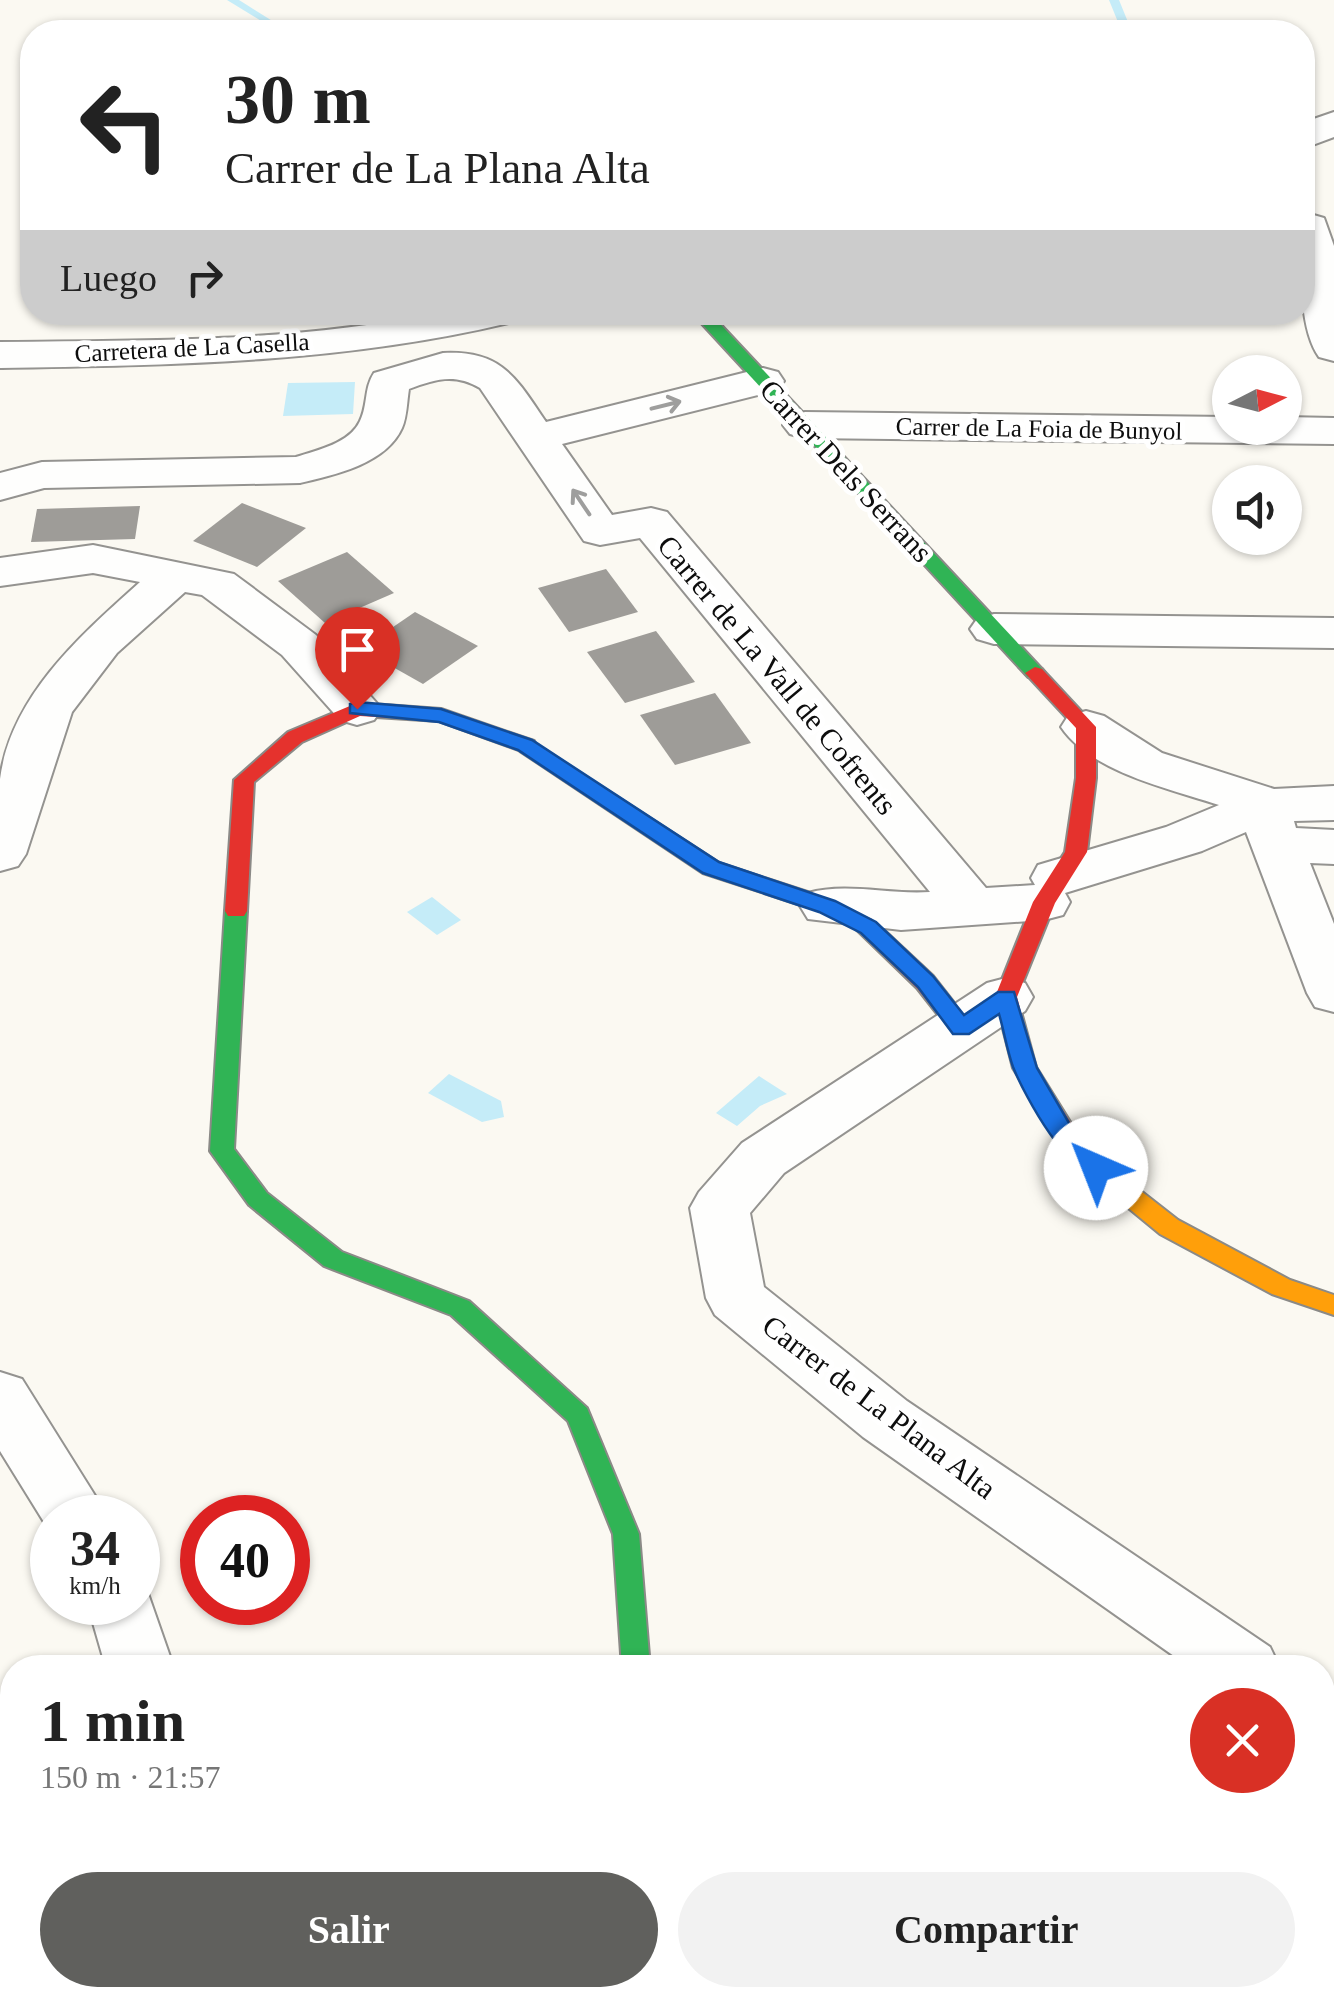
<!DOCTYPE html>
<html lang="es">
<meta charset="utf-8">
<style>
:root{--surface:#fff;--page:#f2f2f2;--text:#222;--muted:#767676;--accent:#60605d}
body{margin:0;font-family:Georgia,serif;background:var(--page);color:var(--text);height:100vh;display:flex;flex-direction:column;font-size:38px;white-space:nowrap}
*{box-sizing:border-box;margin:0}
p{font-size:32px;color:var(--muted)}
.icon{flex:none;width:55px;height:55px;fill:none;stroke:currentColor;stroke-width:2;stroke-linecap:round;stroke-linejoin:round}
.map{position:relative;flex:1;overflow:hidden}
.drawer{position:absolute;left:0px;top:1655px;width:1335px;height:352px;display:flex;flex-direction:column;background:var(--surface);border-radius:40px 40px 0 0;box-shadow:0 2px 8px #0004}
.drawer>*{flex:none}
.top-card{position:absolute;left:20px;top:20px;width:1295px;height:305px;border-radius:40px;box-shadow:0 2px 8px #0004;background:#fff;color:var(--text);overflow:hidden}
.needle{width:65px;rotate:84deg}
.buttons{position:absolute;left:1212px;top:355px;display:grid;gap:20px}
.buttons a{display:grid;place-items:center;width:90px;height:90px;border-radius:50%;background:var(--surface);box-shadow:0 2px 8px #0004;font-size:50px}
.speed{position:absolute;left:30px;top:1495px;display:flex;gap:20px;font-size:50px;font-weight:700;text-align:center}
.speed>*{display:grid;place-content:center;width:130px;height:130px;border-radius:50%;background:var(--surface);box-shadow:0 2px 8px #0004;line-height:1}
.speed small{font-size:25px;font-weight:400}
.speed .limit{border:15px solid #d22;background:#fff;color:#111}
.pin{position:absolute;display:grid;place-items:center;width:85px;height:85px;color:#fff;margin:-102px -42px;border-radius:50% 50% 50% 0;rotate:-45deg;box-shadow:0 0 10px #0007}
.pin .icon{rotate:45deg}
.me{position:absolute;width:110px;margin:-55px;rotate:316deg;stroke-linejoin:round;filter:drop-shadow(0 0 8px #0008)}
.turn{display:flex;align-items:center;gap:35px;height:210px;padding:0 40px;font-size:45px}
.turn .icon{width:130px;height:130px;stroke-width:2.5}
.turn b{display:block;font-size:70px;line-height:85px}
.then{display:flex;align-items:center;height:95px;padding:0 40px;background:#0003;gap:20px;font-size:38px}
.round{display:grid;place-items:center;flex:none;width:105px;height:105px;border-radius:52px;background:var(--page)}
.overview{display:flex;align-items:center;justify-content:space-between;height:170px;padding:0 40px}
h1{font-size:60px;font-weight:600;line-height:75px}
.primary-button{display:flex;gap:20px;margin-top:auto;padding:20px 40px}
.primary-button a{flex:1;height:115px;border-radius:60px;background:var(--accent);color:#fff;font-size:40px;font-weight:600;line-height:115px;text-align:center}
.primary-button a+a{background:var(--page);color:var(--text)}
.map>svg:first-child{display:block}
.water{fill:#c5ecf8}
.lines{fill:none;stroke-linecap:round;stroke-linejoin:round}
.stream{fill:#c5ecf8;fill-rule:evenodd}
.building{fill:#9e9c98}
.street-casing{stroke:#949390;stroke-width:4}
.fast-casing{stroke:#8b8a87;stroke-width:4}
.slow-casing{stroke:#8b8a87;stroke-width:4}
.jam-casing{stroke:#8b8a87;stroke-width:4}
.street{fill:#fefefd;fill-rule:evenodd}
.fast{fill:#30b455;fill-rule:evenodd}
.slow{fill:#ff9f0a;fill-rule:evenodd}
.jam{fill:#e5322d;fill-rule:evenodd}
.oneway{stroke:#9e9e9d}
.route{fill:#1a73e8;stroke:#114b97;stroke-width:2.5}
.labels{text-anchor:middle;stroke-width:10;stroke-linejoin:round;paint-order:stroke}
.far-street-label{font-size:25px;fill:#0d0d0d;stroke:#fff}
.street-label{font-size:30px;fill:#0d0d0d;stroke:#fff}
</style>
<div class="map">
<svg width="1334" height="2007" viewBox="0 0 1334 2007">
<rect width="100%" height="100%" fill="#fbf9f2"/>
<!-- water -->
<g class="water">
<path d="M355,382L353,414L283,416L288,383Z"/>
<path d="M432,897L461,920L437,935L407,912Z"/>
<path d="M449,1074L501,1101L504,1117L482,1122L428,1093Z"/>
<path d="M759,1076L787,1094L760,1106L737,1126L716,1113Z"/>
</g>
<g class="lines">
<!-- stream -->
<g class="stream">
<path d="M227,0H239L290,32H279Z"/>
<path d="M1109,0H1119L1132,32H1122Z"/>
</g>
</g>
<!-- building -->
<g class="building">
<path d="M242,503L306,528L257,567L193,541Z"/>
<path d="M140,506L135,539L31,542L37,509Z"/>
<path d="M347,552L394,593L325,623L278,581Z"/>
<path d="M606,569L638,612L569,632L538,588Z"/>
<path d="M415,612L478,646L423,684L361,649Z"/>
<path d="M656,631L695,682L625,703L587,652Z"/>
<path d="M715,693L751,743L675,765L640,715Z"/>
</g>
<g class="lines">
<!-- street casing -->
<g class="street-casing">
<g id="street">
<path d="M1334,112V137L1302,149V123Z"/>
<path d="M1310,214L1324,218L1334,246V361L1319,357C1296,324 1302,255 1302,216Z"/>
<path d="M440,312H522L517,321C347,363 174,365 0,368V342C147,340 296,343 440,312Z"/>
<path d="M443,353C502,350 516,378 546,422L763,368L778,372L784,381L778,390L562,444L612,515L651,508L667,512L986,888L1035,885L1031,878L1038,865L1166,827L1219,805C1170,789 1091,772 1061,727L1068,716L1086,711L1104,716L1162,753L1274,789L1334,786V820L1294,821L1296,828L1334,830V864L1310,863L1334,924V1012L1315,1007L1307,993L1246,832L1202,851L1065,893L1070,902L1063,915L1044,920L901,930L808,919L800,906L808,893C847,882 890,895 930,892L640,538L600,545L584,541L480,388C455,373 435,379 409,389C407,401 407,417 402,428C386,464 334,475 300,483L44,488L0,500V473L42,462L296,457C318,450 350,443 360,421C368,405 364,388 374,373Z"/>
<path d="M805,412L1230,417V428H1285V417L1334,418V444L805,438L790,434L783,425L790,416Z"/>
<path d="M93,545L234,574L316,635L382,709L374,720L357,725L340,720L282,655L202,595L185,592L117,653L72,712L26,854L18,866L0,871C0,842 0,808 0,779C11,696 81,635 140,582L93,573L0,586V558Z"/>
<path d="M994,614L1334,618V648L994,644L977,639L970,629L977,619Z"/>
<path d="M1006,978L1025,983L1033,997L1025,1011L784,1173L750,1213L764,1287L907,1401L1270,1647L1280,1668H1191L863,1437L715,1315L706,1298L690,1208L699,1192L742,1143L987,983Z"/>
<path d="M0,1372L22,1379L109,1518H52V1535L0,1451Z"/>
<path d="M138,1580L144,1582L174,1668H106L87,1602H138Z"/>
<path d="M1322,1686L1334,1690V1752L1322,1748Z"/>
<path d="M12,1973V1995H78L73,2007H0V1994Z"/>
<path d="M462,1995H537L532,2007H457Z"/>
<path d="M1123,1995H1198L1193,2007H1118Z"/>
</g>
</g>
<!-- fast casing -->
<g class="fast-casing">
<g id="fast">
<path d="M691,312H709L1042,669L1045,673L1042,677H1028Z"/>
<path d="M236,904L247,911L234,1149L267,1193L342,1252L469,1301L587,1408L639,1534L650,1668H622L613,1534L568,1421L451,1315L324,1266L249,1205L210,1151L225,911Z"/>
</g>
</g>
<!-- slow casing -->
<g class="slow-casing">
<g id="slow">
<path d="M527,739L719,863L835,901L872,919L875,924L872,929H856L819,911L703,873L520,751L517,746Z"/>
<path d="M1078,1145L1086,1148L1178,1220L1290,1280L1334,1295V1315L1272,1294L1160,1234L1070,1160L1066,1154L1070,1148Z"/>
</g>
</g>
<!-- jam casing -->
<g class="jam-casing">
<g id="jam">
<path d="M1035,667L1042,669L1096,727V778L1087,852L1055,903L1017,997L1036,1067L1090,1154L1086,1160H1070L1013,1068L995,997L1033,902L1065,852L1076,778V728L1025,673Z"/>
<path d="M357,703L441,709L534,741L537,746L527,753L439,721L360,716L302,742L254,782L247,911L244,916H228L225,911L234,780L288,732Z"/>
<path d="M864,916L872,919L933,976L969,1022L972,1028L969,1034H953L917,988L856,929L853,924Z"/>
</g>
</g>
<!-- street -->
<use href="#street" class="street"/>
<!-- fast -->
<use href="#fast" class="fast"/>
<!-- slow -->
<use href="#slow" class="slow"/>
<!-- jam -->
<use href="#jam" class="jam"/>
</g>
<!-- one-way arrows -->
<defs><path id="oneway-shaft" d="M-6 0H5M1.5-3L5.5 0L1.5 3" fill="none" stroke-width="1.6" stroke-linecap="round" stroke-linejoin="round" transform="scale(2.5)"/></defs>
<g class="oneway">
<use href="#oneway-shaft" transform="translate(666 405) rotate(-14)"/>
<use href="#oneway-shaft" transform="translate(581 502) rotate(-124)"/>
</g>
<!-- route -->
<path class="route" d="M357,702L441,709L532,740L719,862L835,901L876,922L933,976L964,1015L998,992H1014L1037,1068L1080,1142L1108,1168L1105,1174C1071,1184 1024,1094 1013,1067C1007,1050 1004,1031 999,1014L969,1034H953L918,987L861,933L819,912L703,873L518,750L439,722L350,713V704Z"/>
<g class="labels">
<!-- far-street labels -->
<g class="far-street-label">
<text transform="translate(192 347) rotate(-3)" y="9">Carretera de La Casella</text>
<text transform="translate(1039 428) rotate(1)" y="9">Carrer de La Foia de Bunyol</text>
</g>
<!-- street labels -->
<g class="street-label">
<text transform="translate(846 471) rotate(47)" y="10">Carrer Dels Serrans</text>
<text transform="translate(777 675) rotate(50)" y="10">Carrer de La Vall de Cofrents</text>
<text transform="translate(879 1407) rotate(37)" y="10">Carrer de La Plana Alta</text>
</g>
</g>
</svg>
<div class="buttons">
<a><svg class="needle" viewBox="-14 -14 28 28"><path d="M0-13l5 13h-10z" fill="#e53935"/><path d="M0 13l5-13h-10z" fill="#767676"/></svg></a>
<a><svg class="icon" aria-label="sound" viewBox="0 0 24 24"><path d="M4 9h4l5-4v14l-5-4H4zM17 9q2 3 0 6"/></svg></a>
</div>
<div class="speed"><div>34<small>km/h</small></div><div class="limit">40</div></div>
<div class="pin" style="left:357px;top:709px;background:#d93025"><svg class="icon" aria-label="arrive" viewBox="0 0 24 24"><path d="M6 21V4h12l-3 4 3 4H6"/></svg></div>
<svg class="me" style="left:1096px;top:1168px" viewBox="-20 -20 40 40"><circle r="19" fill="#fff"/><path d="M0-13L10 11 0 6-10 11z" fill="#1a73e8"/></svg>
<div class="top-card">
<div class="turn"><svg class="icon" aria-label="left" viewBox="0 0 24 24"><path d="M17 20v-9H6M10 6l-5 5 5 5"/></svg><div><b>30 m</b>Carrer de La Plana Alta</div></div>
<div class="then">Luego<svg class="icon" aria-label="right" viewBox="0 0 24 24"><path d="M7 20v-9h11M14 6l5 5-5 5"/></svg></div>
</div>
<section class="drawer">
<div class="overview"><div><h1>1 min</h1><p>150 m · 21:57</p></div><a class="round" style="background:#d93025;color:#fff"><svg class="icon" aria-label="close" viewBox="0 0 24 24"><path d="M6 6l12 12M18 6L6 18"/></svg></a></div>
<div class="primary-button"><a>Salir</a><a>Compartir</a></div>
</section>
</div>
